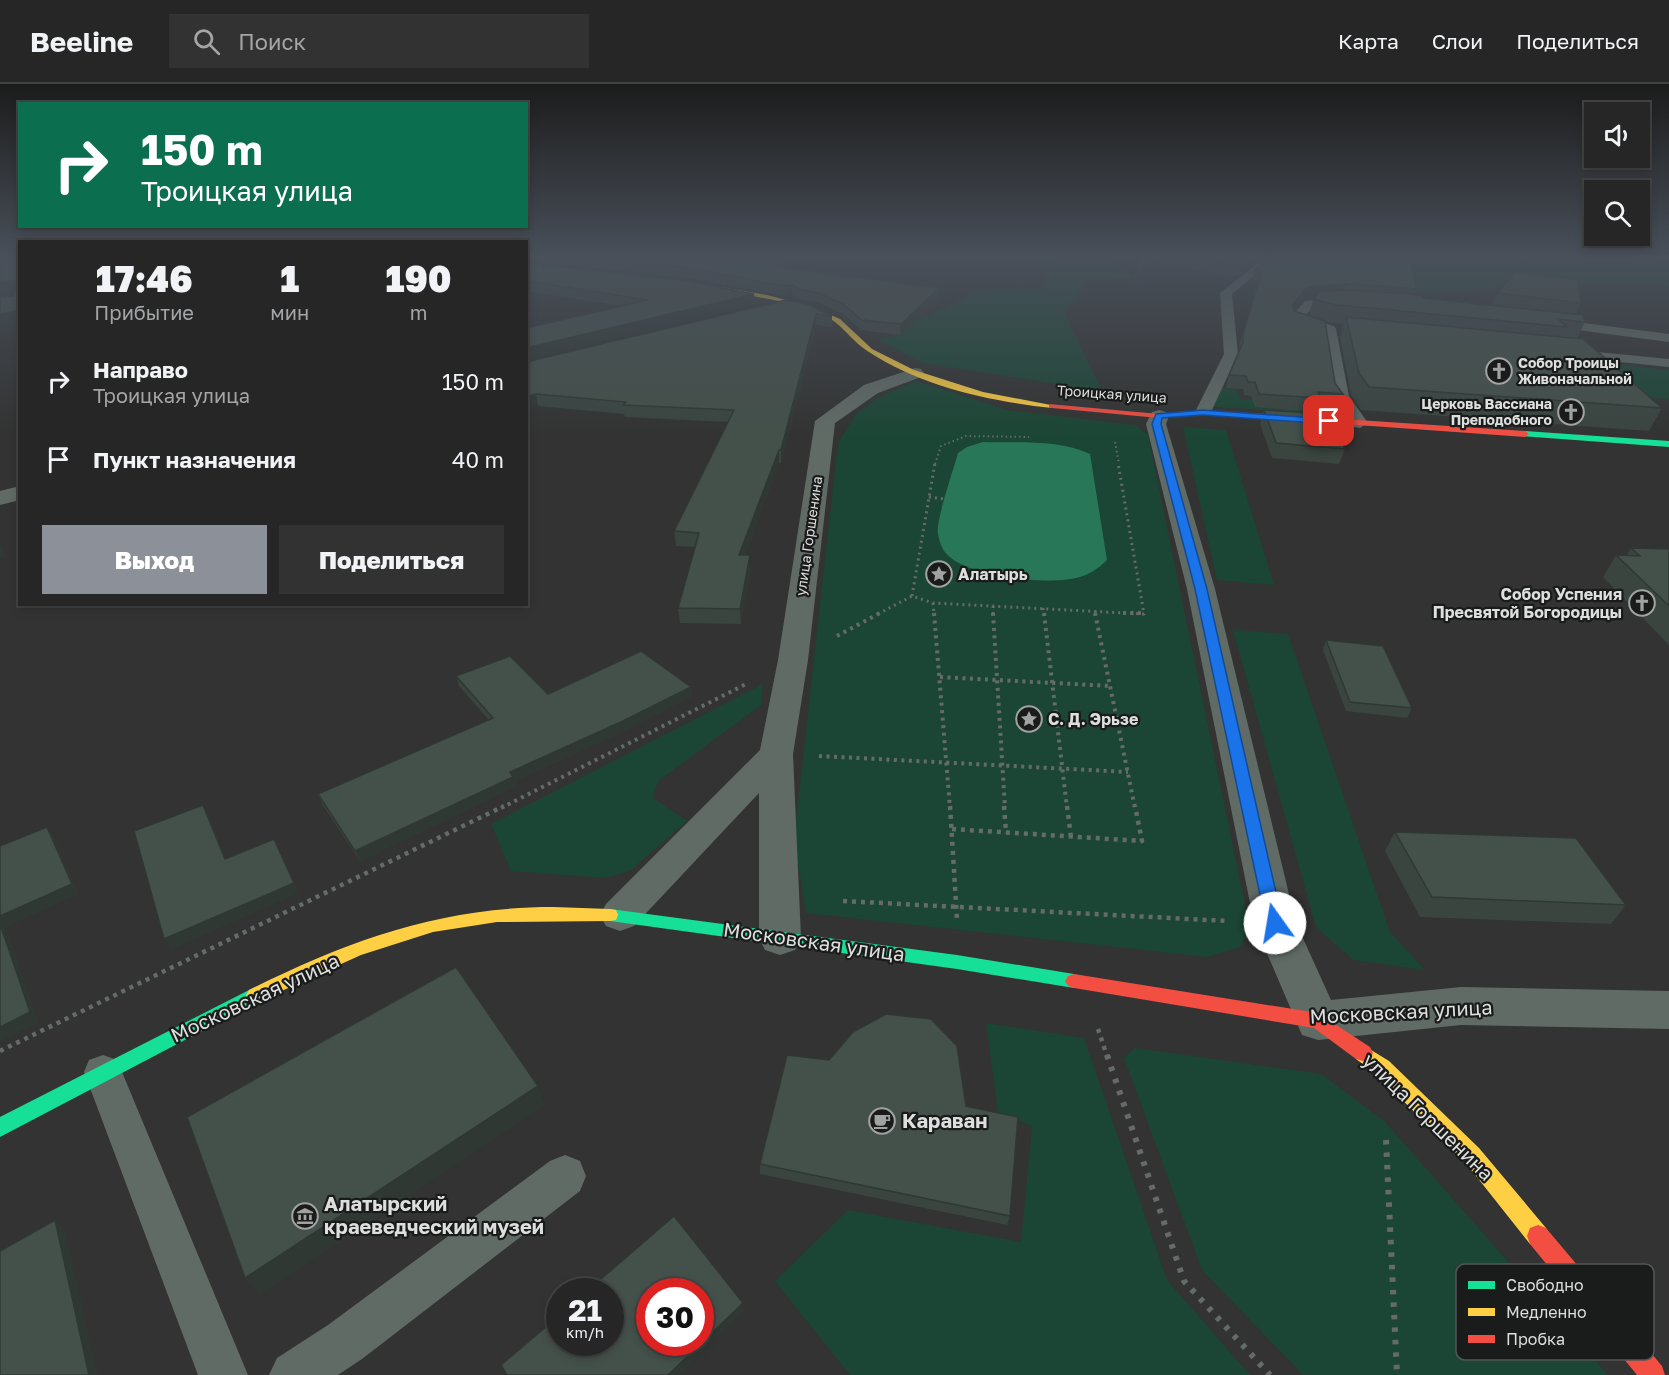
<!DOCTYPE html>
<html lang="ru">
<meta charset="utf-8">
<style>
:root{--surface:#262626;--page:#323232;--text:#f1f3f6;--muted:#a4a5a7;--line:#424343;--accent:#8c9099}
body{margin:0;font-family:"Golos Text",sans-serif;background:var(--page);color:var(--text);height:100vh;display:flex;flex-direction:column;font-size:22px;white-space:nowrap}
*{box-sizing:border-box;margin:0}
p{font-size:20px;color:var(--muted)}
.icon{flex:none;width:33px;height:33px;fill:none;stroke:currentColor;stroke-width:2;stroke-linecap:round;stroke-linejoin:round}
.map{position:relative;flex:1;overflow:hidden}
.side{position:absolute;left:18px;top:156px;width:510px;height:366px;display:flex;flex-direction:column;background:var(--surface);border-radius:0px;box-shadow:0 3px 9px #0003,0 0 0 2px var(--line)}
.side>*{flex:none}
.top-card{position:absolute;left:18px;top:18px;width:510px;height:126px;border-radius:0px;box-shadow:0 3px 9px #0003,0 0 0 2px var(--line);background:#0b6e4f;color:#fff;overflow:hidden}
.tools{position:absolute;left:1584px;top:18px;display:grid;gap:12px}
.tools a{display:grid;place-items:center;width:66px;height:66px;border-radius:0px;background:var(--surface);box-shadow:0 3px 9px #0003,0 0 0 2px var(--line);font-size:30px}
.speed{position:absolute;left:546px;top:1194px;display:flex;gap:12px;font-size:30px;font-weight:700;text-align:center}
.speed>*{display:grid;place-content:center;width:78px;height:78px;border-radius:50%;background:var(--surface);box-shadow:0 3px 9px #0003,0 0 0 2px var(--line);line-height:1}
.speed small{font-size:15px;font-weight:400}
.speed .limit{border:9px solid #d22;background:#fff;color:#111}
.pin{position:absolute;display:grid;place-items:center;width:51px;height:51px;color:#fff;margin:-26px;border-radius:12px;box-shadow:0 3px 9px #0006}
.me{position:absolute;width:66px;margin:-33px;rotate:347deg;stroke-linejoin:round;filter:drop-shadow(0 0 4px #0008)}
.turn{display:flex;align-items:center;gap:21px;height:126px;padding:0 24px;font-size:27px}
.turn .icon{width:78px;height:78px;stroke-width:2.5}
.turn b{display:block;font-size:42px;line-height:51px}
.eta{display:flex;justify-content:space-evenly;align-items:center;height:102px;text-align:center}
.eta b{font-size:36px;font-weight:800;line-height:42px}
.button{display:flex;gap:12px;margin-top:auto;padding:12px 24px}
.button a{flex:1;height:69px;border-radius:0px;background:var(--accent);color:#fff;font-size:24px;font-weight:800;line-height:69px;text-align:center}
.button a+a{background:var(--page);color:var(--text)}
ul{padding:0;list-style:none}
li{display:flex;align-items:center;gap:18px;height:78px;padding:0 24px}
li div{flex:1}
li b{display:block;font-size:22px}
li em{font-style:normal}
header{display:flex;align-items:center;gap:36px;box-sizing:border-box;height:84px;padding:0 30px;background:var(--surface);border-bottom:2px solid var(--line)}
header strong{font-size:28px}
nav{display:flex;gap:33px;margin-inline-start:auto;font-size:21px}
.search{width:420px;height:54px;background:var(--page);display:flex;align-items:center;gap:15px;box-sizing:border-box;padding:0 21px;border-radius:0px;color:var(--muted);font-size:22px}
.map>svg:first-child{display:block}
.green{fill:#1b4635}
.water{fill:#287758}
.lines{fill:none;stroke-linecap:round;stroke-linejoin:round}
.path-far4{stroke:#656b68;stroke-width:2;stroke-dasharray:1.5 3;stroke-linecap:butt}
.path-far3{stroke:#656b68;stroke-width:3;stroke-dasharray:2 4;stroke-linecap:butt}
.path-far2{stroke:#656b68;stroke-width:4;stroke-dasharray:3 4.5;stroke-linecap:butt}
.path-far1{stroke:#656b68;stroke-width:4.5;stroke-dasharray:4 5;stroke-linecap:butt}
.path{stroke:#656b68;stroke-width:6;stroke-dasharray:4.5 8;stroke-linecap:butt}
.lane{fill:#616b66;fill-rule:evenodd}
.street{fill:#616b66;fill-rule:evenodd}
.fast{fill:#16e098;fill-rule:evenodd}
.slow{fill:#ffcf43;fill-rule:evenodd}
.jam{fill:#f24e42;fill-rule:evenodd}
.wall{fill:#3a4540;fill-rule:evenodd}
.shaded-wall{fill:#303834}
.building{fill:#44504a;stroke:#303834;stroke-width:1.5;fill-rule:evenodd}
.route{fill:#1a73e8;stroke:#114b97;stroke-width:1.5}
.labels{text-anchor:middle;stroke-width:4.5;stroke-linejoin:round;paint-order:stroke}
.far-poi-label{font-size:14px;font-weight:bold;fill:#dddfde;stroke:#1a1b1b;text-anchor:start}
.far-street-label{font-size:14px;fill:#dddfde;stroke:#1a1b1b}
.poi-label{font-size:16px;font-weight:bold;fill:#dddfde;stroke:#1a1b1b;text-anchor:start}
.near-street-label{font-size:20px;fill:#dddfde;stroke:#1a1b1b}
.near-poi-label{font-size:20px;font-weight:bold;fill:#dddfde;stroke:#1a1b1b;text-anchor:start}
.key{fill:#1a1b1b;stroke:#545656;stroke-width:1.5}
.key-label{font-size:16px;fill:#dddfde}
</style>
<header>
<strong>Beeline</strong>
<div class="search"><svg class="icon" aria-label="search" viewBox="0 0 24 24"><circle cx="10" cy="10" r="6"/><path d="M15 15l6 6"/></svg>Поиск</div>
<nav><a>Карта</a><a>Слои</a><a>Поделиться</a></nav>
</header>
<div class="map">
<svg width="1669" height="1291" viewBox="0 0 1669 1291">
<rect width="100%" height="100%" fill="#323332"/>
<!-- green -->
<g class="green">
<path d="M1053,172H1105L1136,194L1087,196L1064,229L1102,307L923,279L877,255L900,251L915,237L985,205H1042Z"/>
<path d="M1406,172H1561L1669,178V202L1631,197L1411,208Z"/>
<path d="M1589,278L1669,286V315L1623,311Z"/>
<path d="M916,297L1008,326L1135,341L1148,351L1250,845L1240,863L1207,873L806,829L794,754L838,359L856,330L877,314Z"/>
<path d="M1212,303L1236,305L1240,315L1297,319L1303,329L1205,322Z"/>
<path d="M1183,343L1226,346L1274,501L1217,496Z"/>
<path d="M1233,546L1288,550L1390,848L1425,886L1353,876L1316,843Z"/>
<path d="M763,600L761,621L658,697L653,714L687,737L631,786L606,794L511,787L491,740Z"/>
<path d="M986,939L1084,954L1167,1196L1250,1291H850L775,1197L848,1126L1021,1158L1032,1042L998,1028Z"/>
<path d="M1135,964L1321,990L1385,1038L1608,1291H1303L1202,1186L1124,974Z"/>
</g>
<!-- water -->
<path class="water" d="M983,358C1019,359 1058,355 1090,370L1107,476C1098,485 1089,491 1076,494C1046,501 964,494 944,467C941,463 939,455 938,450C935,439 954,384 958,369L967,363Z"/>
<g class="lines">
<!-- path-far4 -->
<g class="path-far4">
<path d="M1115,358L1119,380"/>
<path d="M935,380L941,362L966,352L1029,353"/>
</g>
<!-- path-far3 -->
<g class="path-far3">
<path d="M929,413L944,415"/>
<path d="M912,512L935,379"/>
<path d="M933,519L934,530"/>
<path d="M993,522V530"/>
<path d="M1043,524L1044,530"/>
<path d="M1095,527L1096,530"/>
<path d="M878,530L912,512L933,519L1144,530L1118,379"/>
</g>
<!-- path-far2 -->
<g class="path-far2">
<path d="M934,529L950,724"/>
<path d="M993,529L1005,724"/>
<path d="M1044,529L1067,724"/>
<path d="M1095,529L1135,724"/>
<path d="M1123,529H1144"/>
<path d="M837,552L880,529"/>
<path d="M940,593L1111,602"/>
<path d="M819,672L1128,688"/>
<path d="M501,724L748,599"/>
</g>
<!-- path-far1 -->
<g class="path-far1">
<path d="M950,722L957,835"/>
<path d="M1004,722L1006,749"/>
<path d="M1067,722L1071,753"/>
<path d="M952,745L1142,757L1135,722"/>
<path d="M843,817L1228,837"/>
<path d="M1098,945L1107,972"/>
<path d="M0,967L504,722"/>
</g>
<!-- path -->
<g class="path">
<path d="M1107,971L1184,1197L1270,1291"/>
<path d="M1386,1056L1397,1291"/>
</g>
<!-- lane -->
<g class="lane">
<path d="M1267,172H1278L1232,210L1238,270L1211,328L1209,331H1197L1195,328L1224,270L1220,209Z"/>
<path d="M1349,213L1355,217L1353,220L1313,223L1304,233L1334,242L1336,245L1349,312L1368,339L1360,344L1354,343L1333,312L1323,247L1291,237L1290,234L1305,217Z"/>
<path d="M1545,234L1669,250V258L1540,241L1538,238Z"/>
<path d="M1566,265L1669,275V283L1561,272L1559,269Z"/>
<path d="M103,971L117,976L122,988L248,1291H198L84,988L89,976Z"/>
<path d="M565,1071L580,1077L586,1092L580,1107L362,1275L338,1291H269L277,1274L328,1241L550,1077Z"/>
</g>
<!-- street -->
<g class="street">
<path d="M915,284L921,285L924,289L921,293L878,309L835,339L808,576L793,670L801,854L795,866L780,871L765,866L759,854V709L634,842L620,847L606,842L600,831L606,820L760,666L778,576L815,337L864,301Z"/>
<path d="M1159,326L1166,328L1169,332L1166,340L1215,505L1296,839L1331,916L1461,903L1669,907V945L1461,941L1318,956L1302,951L1254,839L1187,505L1146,340L1152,328Z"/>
<path d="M20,402V416L0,421V407Z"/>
</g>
<!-- fast -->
<g class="fast">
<path d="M1525,347L1669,357V363L1522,352L1521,350Z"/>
<path d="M610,825L957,871L1074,890L1080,892L1083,897L1080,902L1074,904L957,885L610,837L604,836L602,831L604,826Z"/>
<path d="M255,903L261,906L264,911L261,916L0,1053V1033Z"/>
</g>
<!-- slow -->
<g class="slow">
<path d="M709,201L767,211L813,223L840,235L872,265L914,286L983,308L1056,322L1052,324C989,317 923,303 869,268C852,258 842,239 823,231C786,215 746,212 707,204Z"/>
<path d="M553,823L610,825L616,826L618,831L616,836L610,837L497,838L433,848L361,871L255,919L249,916L246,911L249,906C349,856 441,823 553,823Z"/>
<path d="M1363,961L1389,977L1479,1064L1546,1144L1549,1152L1546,1160L1538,1163L1530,1160L1465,1078L1375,989L1356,975L1353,969L1356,963Z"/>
</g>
<!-- jam -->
<g class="jam">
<path d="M1049,320L1159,330L1203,326L1525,347L1529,350L1525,353L1203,330L1159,334L1052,324H1049Z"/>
<path d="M1074,890L1318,929L1370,963L1373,969L1370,975L1363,977L1356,975L1314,944L1074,904L1068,902L1065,897L1068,892Z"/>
<path d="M1538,1141L1546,1144L1662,1282L1665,1291H1637L1530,1160L1527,1152L1530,1144Z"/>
</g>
</g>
<!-- wall -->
<g class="wall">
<path d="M526,172H794V182L790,184L939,204V214L900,251L861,246L843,230L819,219L799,215L792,211L785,212L683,193L526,177Z"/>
<path d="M1136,172H1264L1236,193L1161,179L1135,200Z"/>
<path d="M526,179L754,210L755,220L622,222L526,207Z"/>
<path d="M1255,186L1417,205L1415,211L1423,214L1492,221L1497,209L1581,219L1576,230L1585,238L1577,254L1662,324L1649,347L1361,326L1351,311L1340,253L1344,240L1331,239L1325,237L1335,299L1343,310L1338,324L1318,322L1316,328L1255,323L1251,312L1244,311L1243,305L1226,304L1229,291L1240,266L1239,261L1243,249L1259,198L1252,196ZM1314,214L1308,232L1294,227L1305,215Z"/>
<path d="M786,216L832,232V243L816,241L781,379H779L745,471L751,486L741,540L680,539L678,524L695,463L676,462L674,447L728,338L625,333L624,330L538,322L526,278Z"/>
<path d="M1264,326L1345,365L1339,380L1272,374L1260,340Z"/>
<path d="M1631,464L1669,465V561L1603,493L1616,471H1627Z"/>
<path d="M1326,556L1412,624L1407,634L1346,627L1323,566Z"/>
<path d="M456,592L548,610L691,603L692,612L624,647L515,697L516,702L360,777L322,720L318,710L489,636L459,602Z"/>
<path d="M1395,748L1626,821L1611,840L1420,833L1385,767Z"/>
<path d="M966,1022L1010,1132L1007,1141L760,1090V1080Z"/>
</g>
<!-- shaded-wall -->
<g class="shaded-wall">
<path d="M794,172V182L776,192V183Z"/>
<path d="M1159,172H1163L1161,179L1135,200L1137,189Z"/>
<path d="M1253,172H1264L1236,193L1239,183Z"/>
<path d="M20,196V212L0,215V199Z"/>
<path d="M1347,200L1343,211L1305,215L1288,233L1292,221L1308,203Z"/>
<path d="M792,201V211L785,212L784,202Z"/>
<path d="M939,204V214L900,251L901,240Z"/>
<path d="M754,210L755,220L526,276V264Z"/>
<path d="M20,226V243L0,247V230Z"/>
<path d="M816,230V241L781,379V366Z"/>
<path d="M536,310L538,322L526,325V313Z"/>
<path d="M779,366V379L740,485L739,471Z"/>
<path d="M0,459L7,472L0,474Z"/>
<path d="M750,471L751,486L741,540L740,525Z"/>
<path d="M691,603L692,612L624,647L515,697L516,702L360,777L355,767L510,688Z"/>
<path d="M203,721L209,731L230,785L225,775Z"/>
<path d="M47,743L54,753L79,810L6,843L39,938L0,958V832Z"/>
<path d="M274,755L299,809L171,866L164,855Z"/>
<path d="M538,1002L545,1021L260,1211L245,1194Z"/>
<path d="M55,1136L65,1145L98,1291H89Z"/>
<path d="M743,1219L744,1227L679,1291H668Z"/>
</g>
<!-- building -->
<g class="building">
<path d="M0,172H20V196L0,199Z"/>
<path d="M567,172H794V173L776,183L939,204L901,240L862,236L843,220L819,209L799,205L792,201L784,202L682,183Z"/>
<path d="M1138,172H1159L1137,189Z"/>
<path d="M1182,172H1253L1239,183Z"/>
<path d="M1272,172H1408L1417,205L1347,200L1308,203L1292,221L1294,227L1325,237L1335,299L1343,310L1318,308L1321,314L1259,310L1255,298H1248L1246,292L1229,291L1243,258V249L1262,187L1255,186Z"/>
<path d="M526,179L682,196L754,210L526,264V244L648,216L526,197Z"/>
<path d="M1516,188L1577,196L1581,219L1497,209Z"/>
<path d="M15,205L20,210V226L0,230V213L13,212Z"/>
<path d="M1348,206L1410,210L1422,212L1423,214L1583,231L1585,238L1558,235L1567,243L1337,221L1313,215L1319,208Z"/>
<path d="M786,216L807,220L832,232L816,230L781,366H779L739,471H750L740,525L678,524L699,449L674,447L734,326L623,321L626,318L536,310L526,313V278Z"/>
<path d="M1346,233L1583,255L1662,324L1369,303L1359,289Z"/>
<path d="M1264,326L1328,330L1345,365L1276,359Z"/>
<path d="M1631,464L1669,465V522L1616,471L1640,472Z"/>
<path d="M1326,556L1383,562L1412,624L1350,618Z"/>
<path d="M641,567L691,603L623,637L510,688L513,693L355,767L318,710L493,634L456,592L510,572L548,610Z"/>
<path d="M203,721L225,775L274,755L294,799L164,855L134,747Z"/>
<path d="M47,743L72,800L0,832V762Z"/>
<path d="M1395,748L1576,754L1626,821L1432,813Z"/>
<path d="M0,840L30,928L0,943Z"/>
<path d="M456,883L538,1002L245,1194L187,1033Z"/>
<path d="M886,930L931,935L957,962L966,1022L1018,1033L1010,1132L760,1080L787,971L829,976L853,948Z"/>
<path d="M674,1132L743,1219L668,1291H507L501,1281L560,1231V1258H610V1208H586ZM650,1208H700V1258H650Z"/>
<path d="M55,1136L89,1291H0V1167Z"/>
</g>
<!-- sky -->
<linearGradient id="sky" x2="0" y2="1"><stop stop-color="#1c1c1c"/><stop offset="0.49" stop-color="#49505a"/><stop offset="1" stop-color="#49505a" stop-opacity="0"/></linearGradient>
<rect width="1669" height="352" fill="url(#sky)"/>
<!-- route -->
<path class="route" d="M1203,326L1329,335L1333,337L1329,340L1203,331L1162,334L1161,340L1207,505L1283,839L1281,844L1275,846L1269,844L1266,839L1195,505L1152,340L1156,330Z"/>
<!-- icons -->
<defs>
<g id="church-ring" transform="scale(1.35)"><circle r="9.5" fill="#1a1b1b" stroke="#a1a3a2" stroke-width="1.5"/><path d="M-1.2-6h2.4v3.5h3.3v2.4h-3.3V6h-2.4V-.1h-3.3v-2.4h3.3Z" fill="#a1a3a2"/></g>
<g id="sight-ring" transform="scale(1.35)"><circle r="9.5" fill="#1a1b1b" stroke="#a1a3a2" stroke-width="1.5"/><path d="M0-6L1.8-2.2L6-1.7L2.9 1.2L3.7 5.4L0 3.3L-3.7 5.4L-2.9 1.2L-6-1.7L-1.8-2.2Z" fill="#a1a3a2"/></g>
<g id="cafe-ring" transform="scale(1.35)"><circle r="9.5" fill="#1a1b1b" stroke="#a1a3a2" stroke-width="1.5"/><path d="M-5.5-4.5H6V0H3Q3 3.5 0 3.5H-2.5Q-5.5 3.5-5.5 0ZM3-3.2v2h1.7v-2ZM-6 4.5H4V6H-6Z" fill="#a1a3a2"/></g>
<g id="museum-ring" transform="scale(1.35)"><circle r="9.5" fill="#1a1b1b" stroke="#a1a3a2" stroke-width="1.5"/><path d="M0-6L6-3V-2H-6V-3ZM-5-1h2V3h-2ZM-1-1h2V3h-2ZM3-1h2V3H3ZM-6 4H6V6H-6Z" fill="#a1a3a2"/></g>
</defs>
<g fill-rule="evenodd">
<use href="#church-ring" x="1499" y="287"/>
<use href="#church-ring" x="1571" y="328"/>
<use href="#sight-ring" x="939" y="490"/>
<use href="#church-ring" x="1642" y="519"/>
<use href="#sight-ring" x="1029" y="635"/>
<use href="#cafe-ring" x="882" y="1037"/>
<use href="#museum-ring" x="305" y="1132"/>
</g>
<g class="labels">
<!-- far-poi labels -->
<g class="far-poi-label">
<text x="1518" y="284">Собор Троицы<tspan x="1518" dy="16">Живоначальной</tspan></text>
<text x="1552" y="325" text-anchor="end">Церковь Вассиана<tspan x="1552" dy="16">Преподобного</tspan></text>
</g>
<!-- far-street labels -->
<g class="far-street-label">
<text transform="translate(1112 310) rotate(4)" y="5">Троицкая улица</text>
<text transform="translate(809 452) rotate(-82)" y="5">улица Горшенина</text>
</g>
<!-- poi labels -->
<g class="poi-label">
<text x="958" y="496">Алатырь</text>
<text x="1622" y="516" text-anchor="end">Собор Успения<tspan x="1622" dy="18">Пресвятой Богородицы</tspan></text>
<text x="1048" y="641">С. Д. Эрьзе</text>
</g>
<!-- near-street labels -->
<g class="near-street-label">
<text transform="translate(814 858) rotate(8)" y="7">Московская улица</text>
<text transform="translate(255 914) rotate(-25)" y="7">Московская улица</text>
<text transform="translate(1401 928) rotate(-3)" y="7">Московская улица</text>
<text transform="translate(1428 1033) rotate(44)" y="7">улица Горшенина</text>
</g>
<!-- near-poi labels -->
<g class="near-poi-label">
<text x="902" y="1044">Караван</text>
<text x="324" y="1127">Алатырский<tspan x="324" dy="23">краеведческий музей</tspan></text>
</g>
</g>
<!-- legend -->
<rect x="1456" y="1180" width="198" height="96" rx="9" class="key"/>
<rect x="1468" y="1197" width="27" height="8" fill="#16e098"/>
<rect x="1468" y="1224" width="27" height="8" fill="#ffcf43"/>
<rect x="1468" y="1251" width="27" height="8" fill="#f24e42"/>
<g class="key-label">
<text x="1506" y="1207">Свободно</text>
<text x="1506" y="1234">Медленно</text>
<text x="1506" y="1261">Пробка</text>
</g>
</svg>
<div class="tools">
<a><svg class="icon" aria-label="sound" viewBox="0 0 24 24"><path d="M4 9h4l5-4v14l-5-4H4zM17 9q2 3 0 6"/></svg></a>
<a><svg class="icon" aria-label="search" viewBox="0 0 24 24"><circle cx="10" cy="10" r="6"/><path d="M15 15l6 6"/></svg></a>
</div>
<div class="speed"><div>21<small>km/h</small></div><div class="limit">30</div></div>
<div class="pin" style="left:1329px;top:337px;background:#d93025"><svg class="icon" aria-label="arrive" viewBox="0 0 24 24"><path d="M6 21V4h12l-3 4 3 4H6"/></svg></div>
<svg class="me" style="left:1275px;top:839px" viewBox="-20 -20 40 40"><circle r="19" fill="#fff"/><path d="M0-13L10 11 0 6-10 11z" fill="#1a73e8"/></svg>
<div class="top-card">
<div class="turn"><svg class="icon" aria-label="right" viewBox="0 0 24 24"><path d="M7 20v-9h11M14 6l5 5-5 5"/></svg><div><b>150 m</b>Троицкая улица</div></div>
</div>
<section class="side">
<div class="eta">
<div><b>17:46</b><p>Прибытие</p></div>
<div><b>1</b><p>мин</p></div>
<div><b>190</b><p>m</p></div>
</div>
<ul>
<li><svg class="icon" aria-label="right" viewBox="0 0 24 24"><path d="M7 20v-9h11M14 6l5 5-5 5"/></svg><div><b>Направо</b><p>Троицкая улица</p></div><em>150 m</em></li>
<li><svg class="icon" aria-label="arrive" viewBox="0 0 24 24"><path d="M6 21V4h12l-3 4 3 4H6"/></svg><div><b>Пункт назначения</b></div><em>40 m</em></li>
</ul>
<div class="button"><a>Выход</a><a>Поделиться</a></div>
</section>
</div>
